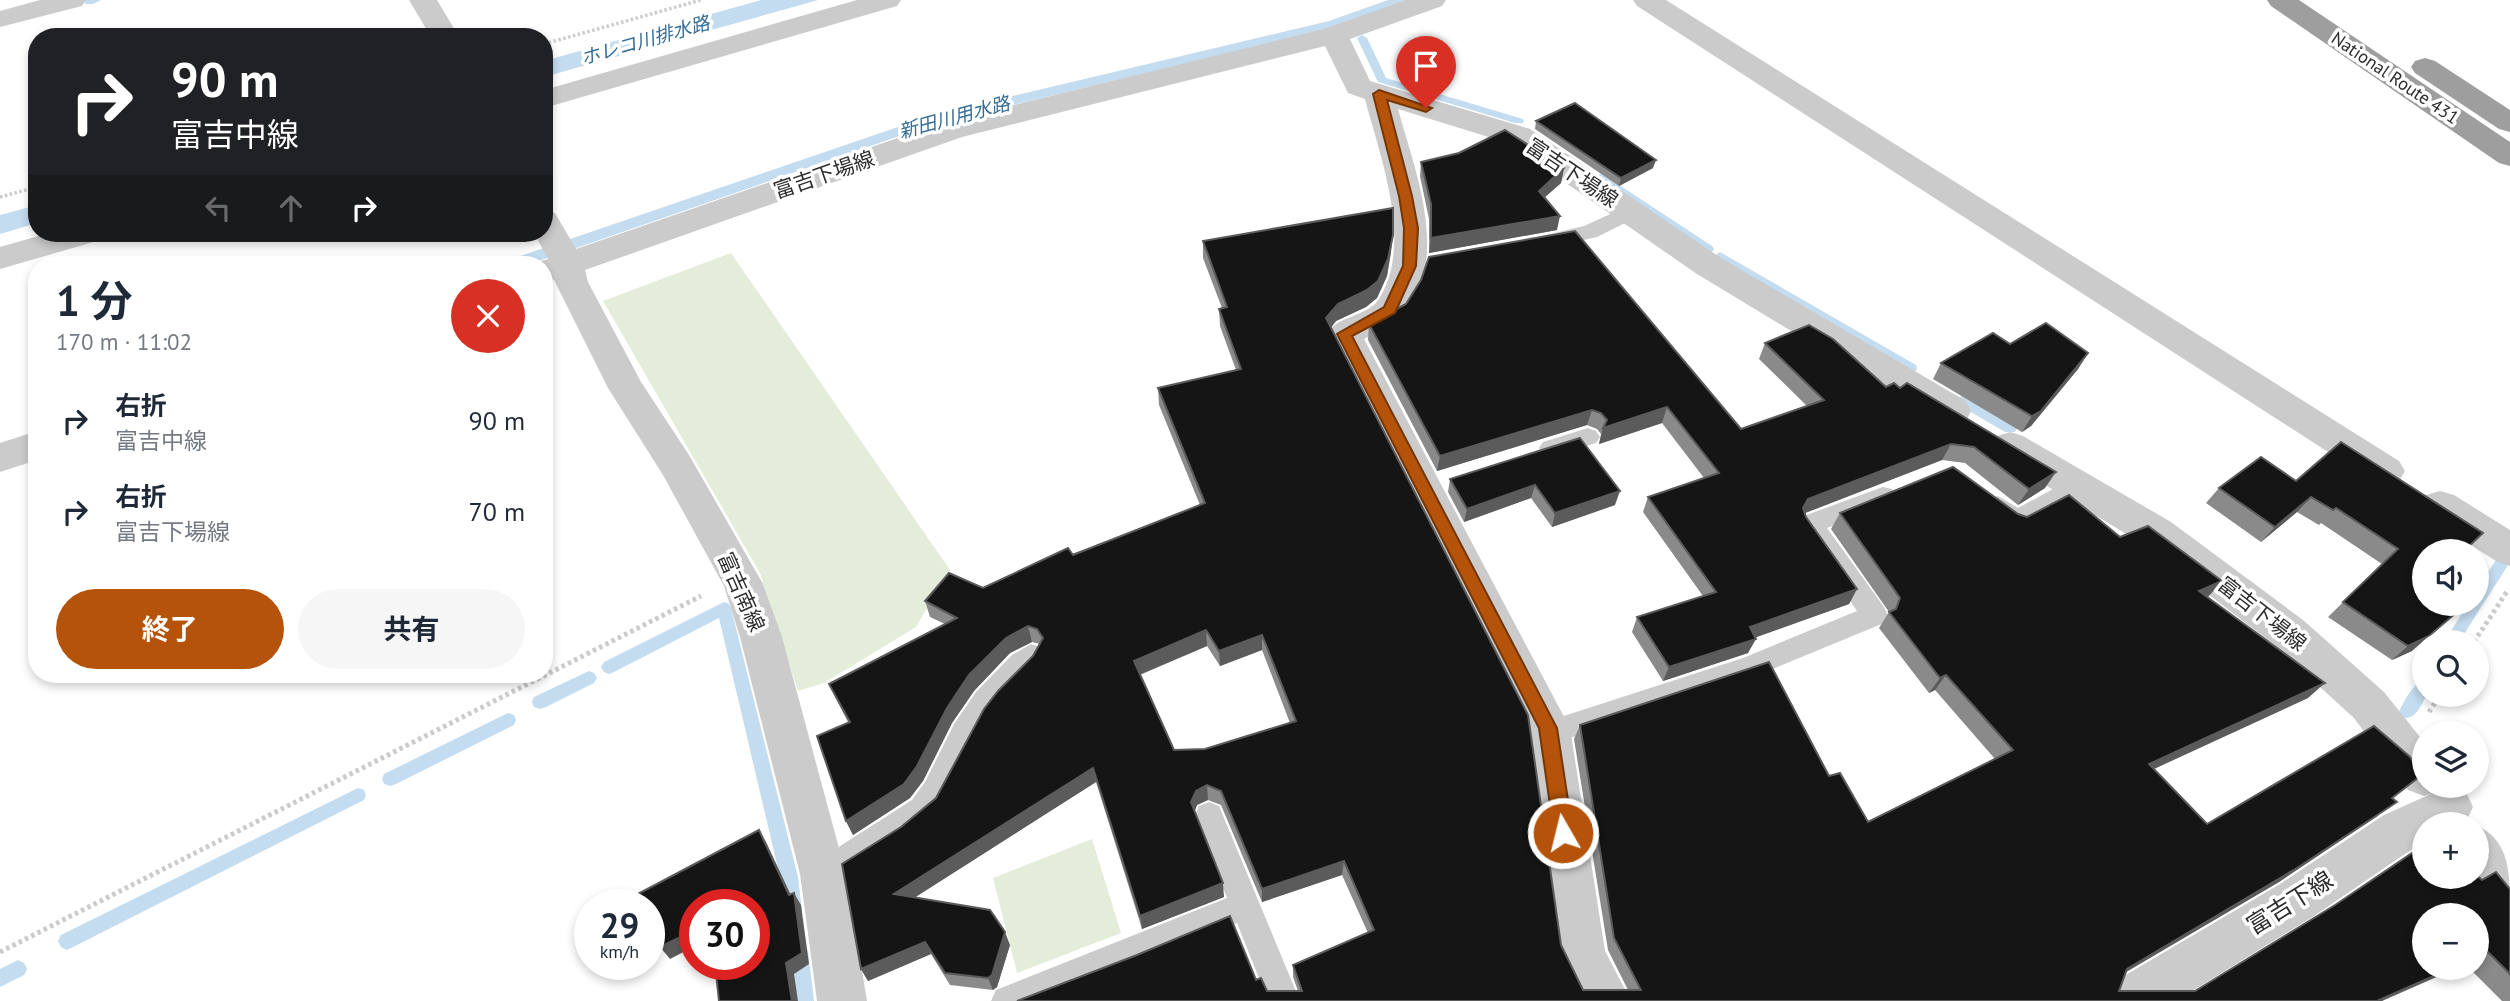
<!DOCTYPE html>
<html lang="ja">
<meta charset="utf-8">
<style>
:root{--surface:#fff;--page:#f6f6f7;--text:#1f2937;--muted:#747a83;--accent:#b45309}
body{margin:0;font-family:"PT Sans","Noto Sans JP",sans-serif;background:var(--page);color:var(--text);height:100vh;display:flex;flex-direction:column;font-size:26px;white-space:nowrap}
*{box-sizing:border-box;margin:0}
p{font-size:23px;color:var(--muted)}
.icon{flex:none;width:38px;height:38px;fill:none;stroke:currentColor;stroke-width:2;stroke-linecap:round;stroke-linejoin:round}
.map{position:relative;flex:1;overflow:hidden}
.panel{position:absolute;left:28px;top:256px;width:525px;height:427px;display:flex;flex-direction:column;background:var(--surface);border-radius:28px;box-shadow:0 4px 10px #0003}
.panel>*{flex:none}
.banner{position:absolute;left:28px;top:28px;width:525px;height:214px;border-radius:28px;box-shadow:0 4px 10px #0003;background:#202124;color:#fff;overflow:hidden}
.controls{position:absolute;left:2412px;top:539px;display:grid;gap:14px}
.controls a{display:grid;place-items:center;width:77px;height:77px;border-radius:50%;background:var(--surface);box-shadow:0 4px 10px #0003;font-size:35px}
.speed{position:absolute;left:574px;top:889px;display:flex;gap:14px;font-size:35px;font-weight:700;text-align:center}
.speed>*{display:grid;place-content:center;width:91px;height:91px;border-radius:50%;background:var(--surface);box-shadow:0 4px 10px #0003;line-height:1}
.speed small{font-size:18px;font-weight:400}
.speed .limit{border:10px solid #d22;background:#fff;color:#111}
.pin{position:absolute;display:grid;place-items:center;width:60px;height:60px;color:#fff;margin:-72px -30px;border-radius:50% 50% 50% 0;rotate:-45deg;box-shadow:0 0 7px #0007}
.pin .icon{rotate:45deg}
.me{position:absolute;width:77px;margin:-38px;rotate:352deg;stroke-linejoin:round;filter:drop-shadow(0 0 5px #0008)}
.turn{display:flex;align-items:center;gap:24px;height:147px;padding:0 28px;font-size:32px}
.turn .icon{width:91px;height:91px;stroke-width:2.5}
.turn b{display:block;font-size:49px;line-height:60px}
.lanes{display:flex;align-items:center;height:66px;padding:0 28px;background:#0003;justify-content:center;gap:35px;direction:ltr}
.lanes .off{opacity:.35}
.round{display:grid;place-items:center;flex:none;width:74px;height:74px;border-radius:37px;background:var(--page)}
.summary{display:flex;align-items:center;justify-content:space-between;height:119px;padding:0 28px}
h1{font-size:42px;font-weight:700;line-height:52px}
.button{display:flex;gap:14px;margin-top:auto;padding:14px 28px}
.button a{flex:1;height:80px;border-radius:42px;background:var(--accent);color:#fff;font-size:28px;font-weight:700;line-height:80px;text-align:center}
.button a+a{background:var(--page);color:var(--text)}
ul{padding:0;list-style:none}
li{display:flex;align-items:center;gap:21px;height:91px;padding:0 28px}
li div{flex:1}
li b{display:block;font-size:26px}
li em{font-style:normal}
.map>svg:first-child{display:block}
.green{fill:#e3edda}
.water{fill:#c4dcef}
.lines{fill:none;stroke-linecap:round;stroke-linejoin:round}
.stream{fill:#c4dcef;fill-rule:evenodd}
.path-far1{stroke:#cbcbcb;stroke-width:3.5;stroke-dasharray:2.5 2.5;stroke-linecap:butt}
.path{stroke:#cbcbcb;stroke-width:5;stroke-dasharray:3.5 3.5;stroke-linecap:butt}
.service{fill:#cbcbcb;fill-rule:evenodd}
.minor{fill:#cbcbcb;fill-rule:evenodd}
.trunk{fill:#9e9e9e;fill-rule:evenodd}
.wall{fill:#8a8a8a;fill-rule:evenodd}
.shaded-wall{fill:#5b5b5b}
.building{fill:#151515;stroke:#5b5b5b;stroke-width:2;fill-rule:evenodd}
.route{fill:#b45309;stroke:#753606;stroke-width:2}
.labels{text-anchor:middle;stroke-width:7;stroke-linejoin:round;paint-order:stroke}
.far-street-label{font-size:18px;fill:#2e2e2e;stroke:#fff}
.far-water-label{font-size:19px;font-style:italic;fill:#346d97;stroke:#fff}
.street-label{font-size:21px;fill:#2e2e2e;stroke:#fff}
.near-street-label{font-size:24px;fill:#2e2e2e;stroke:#fff}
</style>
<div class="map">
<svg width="2510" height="1001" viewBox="0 0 2510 1001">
<rect width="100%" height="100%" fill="#fff"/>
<!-- green -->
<g class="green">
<path d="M731,253L950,570L916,627L824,683L798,691L760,573L603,301Z"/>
<path d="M1092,839L1121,933L1017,973L993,878Z"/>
</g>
<!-- water -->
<g class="water">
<path d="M761,0H818L544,77V61Z"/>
<path d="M1388,0H1412L1337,27L934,124L530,264H497L933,115L1329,21Z"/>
<path d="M37,205V223L0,234V215Z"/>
</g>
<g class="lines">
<!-- stream -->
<g class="stream">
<path d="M85,0H101L93,4H85Z"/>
<path d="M1362,35L1367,38L1386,78L1523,119L1524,121L1523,123H1515L1378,82L1357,38Z"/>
<path d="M1601,173L1712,246L1714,249L1712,252H1704L1597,180L1595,177Z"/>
<path d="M1720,252L1916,365L1917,368L1916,371H1906L1716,259L1714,256Z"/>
<path d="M1962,396L2015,424L2017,428L2015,432H2005L1957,404L1955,401Z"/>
<path d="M2505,552L2510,554V562L2459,642H2444L2468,604H2476V590L2500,554Z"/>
<path d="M724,602L729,604L731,608L798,877L802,911L799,917L793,919L787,917L780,877L719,618L614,672L609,674L604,672L601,667L604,662Z"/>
<path d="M589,671L594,673L597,678L594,683L546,707L540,709L534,707L532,702L534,697Z"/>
<path d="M2424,679V695H2427C2421,705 2415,722 2401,717L2399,712C2404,701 2413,684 2424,679Z"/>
<path d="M508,713L514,715L516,720L514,725L396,784L390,786L384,784L382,779L384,774Z"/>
<path d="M358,788L364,790L366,795L364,800L73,947L67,950L61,947L58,941L61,935Z"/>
<path d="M799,942L805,945L808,951L814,1001H796L790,951L793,945Z"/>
<path d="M18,960L24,963L27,969L24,975L0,987V969Z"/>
</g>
<!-- path-far1 -->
<g class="path-far1">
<path d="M544,44L701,0"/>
<path d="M0,197L37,187"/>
</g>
<!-- path -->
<g class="path">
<path d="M2474,642L2508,590"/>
<path d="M2429,712L2440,695"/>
<path d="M0,952L701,596"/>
</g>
<!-- service -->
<g class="service">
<path d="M1630,205L1637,207L1640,212L1637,217L1597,237L1544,249L1537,247L1534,242L1537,237L1584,226Z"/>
<path d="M1588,428L1596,431L1600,437L1596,443L1551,457L1543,454L1539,448L1543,442Z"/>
<path d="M2077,476L2086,478L2089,485L2086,492L2026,528C2010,533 1993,520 1986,506L1989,499L1998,496L2018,508Z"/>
<path d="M1883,487L1892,489L1895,496L1892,503L1827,528L1884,607L1888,615L1884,623L1758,675L1549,745L1539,742L1535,733L1539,724L1743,658L1857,611L1798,524L1801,517Z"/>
<path d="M1031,644L1040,647L1044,655C1035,674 1008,692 994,711C971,741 962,779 939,810C923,831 859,867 834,884L823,888L812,884L808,874L812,864L912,800L925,782L954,724L976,692L1012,655Z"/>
<path d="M1209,802L1219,806L1300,1001H1268L1237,923L1046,1001H991L996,990L1227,898L1195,815L1199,806Z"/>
</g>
<!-- minor -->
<g class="minor">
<path d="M40,0H86L82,6L0,27V11Z"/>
<path d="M409,0H437L459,37H431Z"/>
<path d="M857,0H901L897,6L544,108V90Z"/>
<path d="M1406,0H1446L1442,6L1350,39L1370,81L1530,129L1721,258L1966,401L1971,411L1966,421L1953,424L1940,421L1697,274L1508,143L1398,109C1415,171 1452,261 1402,318C1393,328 1376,333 1364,339L1570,728L1605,951L1631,1001H1579L1558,957L1526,729L1327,334C1338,315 1367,317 1379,299C1414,243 1380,157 1365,99L1348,93L1325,46L962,137L585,270L588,282L641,382L689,455L763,584L782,637L846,874L867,1001H817L800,874L740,637L724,586L663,475L608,388L554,280L544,283V264H532L548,259L534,233H544V210L555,213L576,249L941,123L1324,29Z"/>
<path d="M1633,0H1666L2399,461L2405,471L2399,481L2386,485L2373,481L1637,6Z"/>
<path d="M49,233H102L97,241L0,269V247Z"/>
<path d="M37,431V460L0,472V443Z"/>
<path d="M2010,432L2023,436L2171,522L2303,620L2384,692L2424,742V786H2442L2440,790L2450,786L2466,792L2473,807L2466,822L2461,824H2424V841L2314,916L2176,1001H2105L2112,983L2280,884L2384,815L2433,793L2424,796L2408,790L2354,718L2273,644L2143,544L1997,456L1991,446L1997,436Z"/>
<path d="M2440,491L2454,495L2510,530V566L2496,561L2426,517L2421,506L2426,495Z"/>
<path d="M2476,825C2510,840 2510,873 2510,910L2493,904L2470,877H2476Z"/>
</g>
<!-- trunk -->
<g class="trunk">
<path d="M2267,0H2299L2510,142V166L2499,163L2271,6Z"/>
<path d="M2425,58L2435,61L2510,110V132L2499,129L2415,73L2411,67L2415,61Z"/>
</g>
</g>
<!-- wall -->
<g class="wall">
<path d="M1536,121L1653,168L1619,186L1535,129Z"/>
<path d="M1421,162L1564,168L1561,183L1545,197L1557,230L1429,253V219L1420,176Z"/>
<path d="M1203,241L1391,252L1387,276L1377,298L1366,307L1336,321L1331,328L1561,945L1583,990H1628L1608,950L1574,739L1580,725L1829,776L1868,822L1995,759L1935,690L1929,693L1879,628L1889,612L1831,529L1840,513L2018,514L2027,517L2120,537L2207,597L2308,698L2154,769L2207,824L2392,798L2378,816L2279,882L2125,972L2119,991H2195L2482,880L2510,889V1001H2502L2469,968H2476V915L2382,1001H1017L1256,980L1267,991H1298L1293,977V965L1368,933L1342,875L1262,902L1221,805L1208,800L1197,805L1195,810L1224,897L1142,929L1096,782L915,897L1010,945L997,987L993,990L950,985L931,954L868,981L861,969L901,827L936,798L1040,644L1032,642L1010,653L974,691L952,723L923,781L910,798L853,835L846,821L848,722L836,699L829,684L945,624L930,617L925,601L983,588L1200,505L1159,405L1158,388L1236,370L1220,326L1219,309L1222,308L1203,258ZM1207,646L1220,666L1262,650L1290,723L1205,749L1174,750L1140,675Z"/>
<path d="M1406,304L1741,429L1807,406L1759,359L1765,343L1886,387L1900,388L2045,488L2018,505L1965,463L1942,460L1805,513L1806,517L1857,589L1849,604L1755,637L1748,653L1663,681L1632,632L1637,617L1703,596L1643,512L1648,497L1704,478L1662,423L1599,444L1601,434L1597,429L1587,425L1437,471L1368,340L1369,324Z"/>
<path d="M2010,344L2088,353L2078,369L2031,426L2022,432L1933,379L1941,363Z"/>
<path d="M1580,438L1615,505L1552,527L1531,498L1464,522L1448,492L1450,479Z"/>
<path d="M2296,481L2424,551L2412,651L2392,660L2328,617L2382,564L2321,523L2319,525L2297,512L2261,542L2206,503L2219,488Z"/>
</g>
<!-- shaded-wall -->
<g class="shaded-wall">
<path d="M1656,160L1653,168L1619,186L1621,178Z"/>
<path d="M1564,168L1561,183L1536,205L1539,191Z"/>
<path d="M1560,216L1557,230L1429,253L1431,238Z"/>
<path d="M1393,235L1391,252L1387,276L1377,298L1366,307L1336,321L1325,335L1326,318Z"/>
<path d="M2088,353L2078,369L2031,426L2022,432L2032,416Z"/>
<path d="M1667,407L1662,423L1599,444L1603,428Z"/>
<path d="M1592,410L1587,425L1437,471L1440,456Z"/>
<path d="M1951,444L1942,460L1800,515L1808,499Z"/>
<path d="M2056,472L2045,488L2018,505L2029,489Z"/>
<path d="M1535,485L1531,498L1464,522L1467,509Z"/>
<path d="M1620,491L1615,505L1552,527L1555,513Z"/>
<path d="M2311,497L2297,512L2261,542L2275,527Z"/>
<path d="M2222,581L2208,597L2199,591Z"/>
<path d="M1857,589L1849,604L1743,642L1750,627Z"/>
<path d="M1028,626L1032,642L1010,653L974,691L952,723L923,781L910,798L853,835L846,821L947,708L969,675L1006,638Z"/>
<path d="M1206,630L1207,646L1136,676L1134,661Z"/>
<path d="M1262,635V650L1220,666L1219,651Z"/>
<path d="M2429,636L2412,651L2392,660L2408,646Z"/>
<path d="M1756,639L1748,653L1663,681L1669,667Z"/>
<path d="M1946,675L1935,690L1929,693L1940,678Z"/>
<path d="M2325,683L2308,698L2134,778L2149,764Z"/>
<path d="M1093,768L1096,782L900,907L894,894Z"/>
<path d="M1207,785L1208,800L1197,805L1193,816L1191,802L1196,791Z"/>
<path d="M2397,802L2279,882L2111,981L2127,969Z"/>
<path d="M759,830L766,842L795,904L794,893L801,905L809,964L794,974L798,1001H792L786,963L789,895Z"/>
<path d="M1344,861L1342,875L1262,902V889Z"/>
<path d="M1223,883L1224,897L1142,929L1140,916Z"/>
<path d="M695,930V946L670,959L660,947Z"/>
<path d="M1005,932L1010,945L997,987L993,990L988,978Z"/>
<path d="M925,942L931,954L868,981L861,969Z"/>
<path d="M2452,968H2457L2382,1001H2377Z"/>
</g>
<!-- building -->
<g class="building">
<path d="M1575,103L1656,160L1621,178L1536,121Z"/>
<path d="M1505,130L1564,168L1539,191L1560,216L1431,238V204L1421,162L1459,153Z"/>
<path d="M1393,208V235L1388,259L1378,281L1367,290L1338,304L1326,318L1528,715L1561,945L1583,990H1641L1614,938L1580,725L1769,662L1829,776L1840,773L1868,822L2013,750L1946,675L1940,678L1889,612L1896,609L1900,598L1840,513L1953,467L2018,514L2027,517L2069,495L2120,537L2148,526L2222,581L2199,591L2325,683L2149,764L2207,824L2374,726L2409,756L2423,774L2392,798L2397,802L2297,868L2127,969L2119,991H2195L2335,905L2424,845V877H2476V875L2482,880L2496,872L2510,889V974L2488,952L2476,957V915H2424V968H2452L2377,1001H1017L1137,955L1230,916L1256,980L1261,978L1267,991H1302L1293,965L1374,930L1344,861L1262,889L1221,791L1207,785L1196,791L1191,802L1223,883L1140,916L1093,768L894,894L990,910L1005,932L992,975L988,978L945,973L925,942L861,969L842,864L901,827L936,798L984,709L998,691L1033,656L1043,638L1037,629L1028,626L1006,638L969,675L947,708L917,766L904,784L846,821L817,736L850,722L829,684L957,618L925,601L949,573L983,588L1068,548L1073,555L1205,503L1158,388L1241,369L1219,309L1227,307L1203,241ZM1206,630L1219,651L1262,635L1296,721L1205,749L1174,750L1134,661Z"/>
<path d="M1575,231L1741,429L1824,400L1765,343L1809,325L1833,339L1886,387L1894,383L1900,388L1907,383L2056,472L2029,489L1974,447L1951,444L1808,499L1803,508L1806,517L1857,589L1750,627L1756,639L1669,667L1637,617L1716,592L1648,497L1719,473L1667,407L1603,428L1607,420L1601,413L1592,410L1440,456L1369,324L1406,304L1421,280L1429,257Z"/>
<path d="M2046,323L2088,353L2041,411L2032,416L1941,363L1993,333L2010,344Z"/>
<path d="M1580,438L1620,491L1555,513L1535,485L1467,509L1450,479Z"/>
<path d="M2341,442L2483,533L2464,551H2424V604H2458L2463,607L2429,636L2408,646L2343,602L2398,549L2336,508L2333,510L2311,497L2275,527L2219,488L2261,457L2296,481Z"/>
<path d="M759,830L789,895L794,893L802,953L786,963L792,1001H719L715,964H754V905H695V930L660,947L649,926V905H638L634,896Z"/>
</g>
<!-- route -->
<path class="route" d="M1379,90L1432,108L1426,112L1387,100L1412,196L1418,228L1416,266L1395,313L1352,336L1557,728L1573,833L1570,839L1563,841L1557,839L1554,833L1539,728L1337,334L1384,307L1403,266L1404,228L1399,196L1373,94Z"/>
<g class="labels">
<!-- far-street labels -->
<g class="far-street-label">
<text transform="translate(2395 78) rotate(34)" y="6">National Route 431</text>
</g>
<!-- far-water labels -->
<g class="far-water-label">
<text transform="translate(645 40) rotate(-16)" y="7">ホレコ川排水路</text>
<text transform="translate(954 117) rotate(-15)" y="7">新田川用水路</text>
</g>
<!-- street labels -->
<g class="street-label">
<text transform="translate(1572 173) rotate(34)" y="7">富吉下場線</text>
<text transform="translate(824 175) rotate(-19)" y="7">富吉下場線</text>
<text transform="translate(741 592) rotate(66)" y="7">富吉南線</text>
<text transform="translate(2262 614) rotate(38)" y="7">富吉下場線</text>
</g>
<!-- near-street labels -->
<g class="near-street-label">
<text transform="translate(2290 903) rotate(-32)" y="8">富吉下線</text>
</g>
</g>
</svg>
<div class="controls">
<a><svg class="icon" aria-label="sound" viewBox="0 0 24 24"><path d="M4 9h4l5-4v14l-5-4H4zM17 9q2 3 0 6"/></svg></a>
<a><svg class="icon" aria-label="search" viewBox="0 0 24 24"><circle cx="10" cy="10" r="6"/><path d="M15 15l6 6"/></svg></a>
<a><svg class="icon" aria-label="layers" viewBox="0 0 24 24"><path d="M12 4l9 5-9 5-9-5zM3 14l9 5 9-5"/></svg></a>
<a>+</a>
<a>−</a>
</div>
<div class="speed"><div>29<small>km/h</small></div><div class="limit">30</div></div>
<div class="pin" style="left:1426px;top:108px;background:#d93025"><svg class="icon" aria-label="arrive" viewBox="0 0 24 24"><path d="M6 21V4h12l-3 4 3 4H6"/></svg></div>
<svg class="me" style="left:1563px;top:833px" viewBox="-20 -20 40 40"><circle r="17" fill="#b45309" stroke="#fff" stroke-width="3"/><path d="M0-11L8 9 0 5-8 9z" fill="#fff"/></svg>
<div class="banner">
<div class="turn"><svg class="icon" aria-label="right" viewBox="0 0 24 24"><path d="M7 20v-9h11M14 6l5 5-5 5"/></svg><div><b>90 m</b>富吉中線</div></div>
<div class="lanes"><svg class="icon off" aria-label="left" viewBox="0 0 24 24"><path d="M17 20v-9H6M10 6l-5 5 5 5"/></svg><svg class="icon off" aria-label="ahead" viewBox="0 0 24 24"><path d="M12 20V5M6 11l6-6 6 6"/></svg><svg class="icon" aria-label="right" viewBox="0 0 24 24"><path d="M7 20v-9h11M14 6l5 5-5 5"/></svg></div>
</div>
<section class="panel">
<div class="summary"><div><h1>1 分</h1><p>170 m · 11:02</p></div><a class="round" style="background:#d93025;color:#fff"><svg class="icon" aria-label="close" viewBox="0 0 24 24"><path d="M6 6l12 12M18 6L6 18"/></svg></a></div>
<ul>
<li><svg class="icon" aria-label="right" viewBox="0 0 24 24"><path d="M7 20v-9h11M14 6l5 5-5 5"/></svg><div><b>右折</b><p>富吉中線</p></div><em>90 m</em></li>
<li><svg class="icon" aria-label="right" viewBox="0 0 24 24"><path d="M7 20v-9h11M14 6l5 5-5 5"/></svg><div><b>右折</b><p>富吉下場線</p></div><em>70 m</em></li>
</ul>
<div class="button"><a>終了</a><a>共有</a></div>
</section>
</div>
